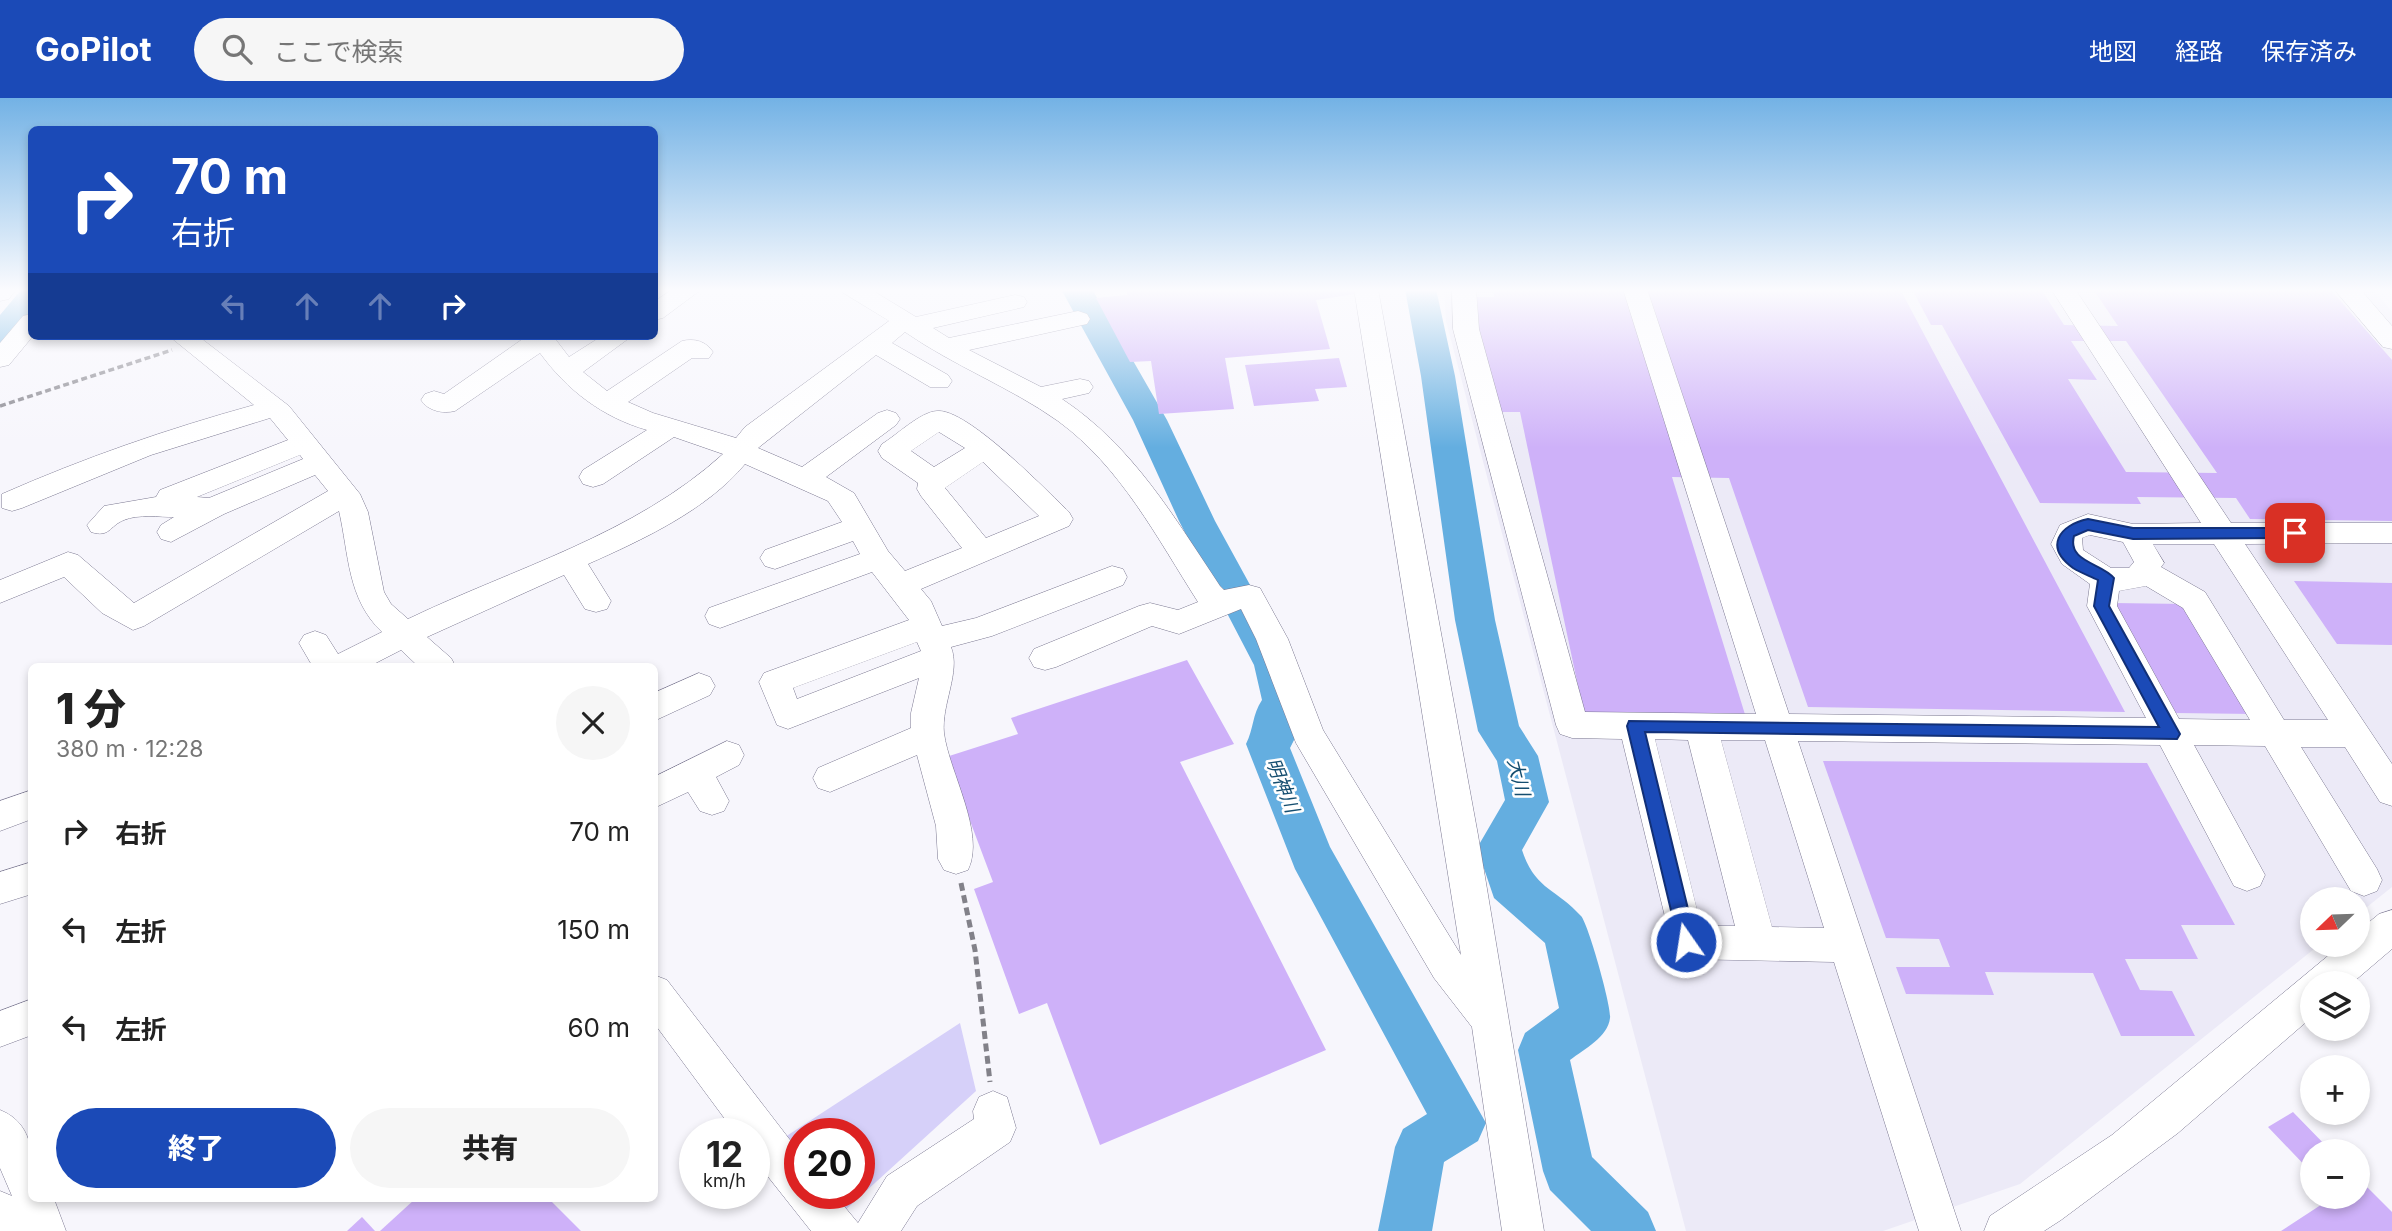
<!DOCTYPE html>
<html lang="ja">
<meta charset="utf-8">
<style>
:root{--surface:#fff;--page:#f6f6f6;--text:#222;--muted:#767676;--accent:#1b4ab7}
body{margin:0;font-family:Inter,"Noto Sans JP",sans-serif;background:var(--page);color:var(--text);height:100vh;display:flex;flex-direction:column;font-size:26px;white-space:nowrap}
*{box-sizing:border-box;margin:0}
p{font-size:23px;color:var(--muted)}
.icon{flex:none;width:38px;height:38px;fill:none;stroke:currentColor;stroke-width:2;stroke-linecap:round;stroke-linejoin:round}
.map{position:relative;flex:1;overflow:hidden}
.drawer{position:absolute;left:28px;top:565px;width:630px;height:539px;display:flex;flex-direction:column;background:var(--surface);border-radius:10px;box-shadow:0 4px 10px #0003}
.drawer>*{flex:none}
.top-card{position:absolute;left:28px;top:28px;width:630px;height:214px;border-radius:10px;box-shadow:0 4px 10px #0003;background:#1b4ab7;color:#fff;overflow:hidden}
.needle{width:46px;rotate:247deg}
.fabs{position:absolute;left:2300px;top:789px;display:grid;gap:14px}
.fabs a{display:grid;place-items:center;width:70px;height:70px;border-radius:50%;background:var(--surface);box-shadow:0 4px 10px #0003;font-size:35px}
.speed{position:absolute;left:679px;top:1020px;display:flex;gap:14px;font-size:35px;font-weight:700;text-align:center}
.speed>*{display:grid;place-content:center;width:91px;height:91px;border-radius:50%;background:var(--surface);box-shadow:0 4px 10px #0003;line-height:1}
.speed small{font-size:18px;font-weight:400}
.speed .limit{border:10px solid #d22;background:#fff;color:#111}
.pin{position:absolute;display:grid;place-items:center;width:60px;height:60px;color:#fff;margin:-30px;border-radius:14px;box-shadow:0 4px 10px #0006}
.me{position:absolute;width:77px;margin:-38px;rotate:347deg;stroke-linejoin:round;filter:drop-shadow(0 0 5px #0008)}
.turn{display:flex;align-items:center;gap:24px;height:147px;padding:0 28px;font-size:32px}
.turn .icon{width:91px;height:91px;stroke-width:2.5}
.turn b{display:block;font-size:49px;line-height:60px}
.lanes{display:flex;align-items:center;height:66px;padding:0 28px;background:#0003;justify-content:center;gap:35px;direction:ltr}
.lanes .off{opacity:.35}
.round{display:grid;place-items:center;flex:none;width:74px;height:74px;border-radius:37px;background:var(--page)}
.headline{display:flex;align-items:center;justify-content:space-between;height:119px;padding:0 28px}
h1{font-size:42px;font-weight:800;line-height:52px}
.primary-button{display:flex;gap:14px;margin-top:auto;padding:14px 28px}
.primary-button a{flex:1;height:80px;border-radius:42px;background:var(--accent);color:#fff;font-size:28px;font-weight:800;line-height:80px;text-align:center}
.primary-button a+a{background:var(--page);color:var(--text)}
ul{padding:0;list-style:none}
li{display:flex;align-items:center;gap:21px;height:98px;padding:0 28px}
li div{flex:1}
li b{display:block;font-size:26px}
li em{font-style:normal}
header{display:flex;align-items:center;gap:42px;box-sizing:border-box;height:98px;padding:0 35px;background:var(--accent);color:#fff}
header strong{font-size:33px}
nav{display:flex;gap:38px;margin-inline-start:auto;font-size:24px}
.search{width:490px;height:63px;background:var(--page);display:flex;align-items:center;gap:18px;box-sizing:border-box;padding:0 24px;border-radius:38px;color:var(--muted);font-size:26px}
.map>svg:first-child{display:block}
.built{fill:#eceaf7}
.green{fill:#d6d0f9}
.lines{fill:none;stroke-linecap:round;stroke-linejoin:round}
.river{fill:#64aee0;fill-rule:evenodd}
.building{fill:#ceb1f9;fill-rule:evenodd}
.minor-casing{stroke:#7b7891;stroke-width:1}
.path-far1{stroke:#828189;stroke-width:3.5;stroke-dasharray:6 3.5;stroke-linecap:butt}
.path{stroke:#828189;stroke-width:5;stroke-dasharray:8 4.5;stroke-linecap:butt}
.minor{fill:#fff;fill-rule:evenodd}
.route{fill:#1b4ab7;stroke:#123077;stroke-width:2}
.labels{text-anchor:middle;stroke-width:5;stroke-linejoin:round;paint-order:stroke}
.water-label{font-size:19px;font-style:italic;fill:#154e70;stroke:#fff}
</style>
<header>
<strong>GoPilot</strong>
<div class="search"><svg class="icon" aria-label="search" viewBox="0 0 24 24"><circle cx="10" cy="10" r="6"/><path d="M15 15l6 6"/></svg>ここで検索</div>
<nav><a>地図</a><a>経路</a><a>保存済み</a></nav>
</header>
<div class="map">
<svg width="2392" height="1133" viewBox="0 0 2392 1133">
<rect width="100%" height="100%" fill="#f7f6fc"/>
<!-- built -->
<path class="built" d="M1444,191H2372L2392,213V789L2357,817V802H2312V847H2319L2020,1086L1883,1133H1686L1446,223Z"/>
<!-- green -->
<path class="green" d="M960,925L976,993L843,1114L828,1096H859V1036H800V1059L785,1039Z"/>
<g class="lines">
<!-- river -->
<g class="river">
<path d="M32,191C32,217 28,240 0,247V217L21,192Z"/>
<path d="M1061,191H1092L1167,322L1215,423L1294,567L1304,604L1294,621L1297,636L1290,650L1330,749L1486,1025L1478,1043L1444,1064L1432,1133H1378L1395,1049L1403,1031L1427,1016L1295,771L1246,646C1254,630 1252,617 1262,602L1254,567L1179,423L1133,322Z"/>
<path d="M1405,191H1436L1455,278L1495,522L1519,628L1538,658L1549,704L1522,752C1535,792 1556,790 1581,818C1588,825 1612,910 1610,920C1608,939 1584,951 1570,962L1592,1059L1648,1114L1656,1133H1591L1550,1092L1543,1073L1518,952L1525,935L1559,910L1545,845L1494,800L1477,750L1505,702L1497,663L1478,633L1455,522L1421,278Z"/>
</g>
</g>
<!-- building -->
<g class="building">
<path d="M1127,191H1354L1355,196L1316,202L1330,251L1225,260L1234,311L1159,316L1151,263L1130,264L1096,200L1127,197Z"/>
<path d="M1493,191H1900L2125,614L1808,609L1729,380L1672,379L1747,623L1585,621L1520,314H1494L1472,199H1494Z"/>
<path d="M1912,191H2041L2064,227L2118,228L2093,191H2330L2392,262V423L2250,421L2236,400L2137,399L2141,406L2040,405L1942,227H1931ZM2071,243H2126L2217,375L2126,374L2068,281L2097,282Z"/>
<path d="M1339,260L1347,289L1315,291L1319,303L1254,308L1245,267Z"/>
<path d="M2294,483L2392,485V547L2337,546Z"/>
<path d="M2113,505L2186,506L2254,616L2175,615Z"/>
<path d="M1187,562L1234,646L1180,664L1326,952L1100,1047L1047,905L1019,916L974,791L993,784L946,659L1018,636L1011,620Z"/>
<path d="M1823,663L2147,665L2235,827H2181L2198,861H2125L2140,892L2172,893L2195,938H2121L2093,875L1985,874L1994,897L1906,896L1896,869H1950L1939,841L1886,840Z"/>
<path d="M2293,1014L2332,1054H2312V1075L2268,1029Z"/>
<path d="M2357,1079L2392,1114V1133H2281L2333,1099H2357Z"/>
<path d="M415,1101H549L581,1133H380Z"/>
<path d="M362,1119L375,1133H347Z"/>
</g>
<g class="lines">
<!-- minor casing -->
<g class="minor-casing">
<g id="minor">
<path d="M0,191H16L9,201L0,203Z"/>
<path d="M673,191H702L663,220L654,222V204Z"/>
<path d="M837,191H870L916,219L1015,197L1024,199L1027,204L1024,209L933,230L949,240L1078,213L1087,216L1090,221L1087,226L969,252L1041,289L1080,281L1089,283L1093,289L1089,295L1062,301C1133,348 1174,419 1220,488L1224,492L1249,487L1260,490L1288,541L1323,632L1461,857L1354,191H1378L1478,737L1544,1133H1502L1472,929L1434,880L1296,645L1256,541L1241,511L1179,536L1152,528L1056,569L1045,572L1034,569L1029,560L1034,551L1139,508L1150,505L1178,512L1198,504C1157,440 1121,369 1058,323C1010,289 954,268 905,234L892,245L948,277L952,283L948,289H930L876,257L758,350L802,369L878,315L887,312L896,315L900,321L896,327L826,379L854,395L888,453L905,473L962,450L921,398L917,391L918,385L882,360L878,353L882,346C897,337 920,314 937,313C967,310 1046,392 1069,414L1073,421L1069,428L921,491L931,503L942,528L976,520L1112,468L1123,471L1127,479L1123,487L992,538L951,549C961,574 941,607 944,635C949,674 986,735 968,772L956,776L944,772L938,761L936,728L917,657L830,694L818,690L813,680L818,670L911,630V615L919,580L788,631L777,627L759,584L764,575L909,522L872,474L720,530L709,526L705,518L709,510L860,456L853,443L775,471L765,468L760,460L765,452L842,424L828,403L745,366C707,412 642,442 588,466L611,503L607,511L596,514L585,511L564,477L427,539L451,560L456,569H419L401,552L368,569H313L299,545L304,537L315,533L326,537L338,556L382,534C347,501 349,456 339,413L144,528L133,532L102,515L64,479L0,505V482L68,454L78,457L134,505L328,393L315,377L224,416L171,444L161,441L157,434L161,427L174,419C160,419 138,416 124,422C109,428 110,440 91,434L87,427L104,408L156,399L160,392L288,342L270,320L151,357L22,410L12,413L2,410V396C84,360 167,331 254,307L169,238H198L289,308L360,396L368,414L384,494L391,506L408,521C514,470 634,437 723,356L674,339L603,386L593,389L583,386L579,379L583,372L647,332C602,319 567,292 540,255L455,313C443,316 428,313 421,302L425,296L434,293L444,296L527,238H553L569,259L602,238H632L583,274L607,293L682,243C694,240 706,243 713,254L709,260H692L628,304L653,315L736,340L745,329L889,223ZM939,334L965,350L934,369L911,353ZM300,357L303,361L209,400L197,399ZM983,364L1039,418L986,440L945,390ZM917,544L921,553L797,601L793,590Z"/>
<path d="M1452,191H1476L1479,231L1585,614L1756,616L1623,191H1647L1789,616L2146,620L2087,508L2090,486L2062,466L2051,446L2060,427L2088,416L2133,426L2201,425L2051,191H2075L2231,425H2392V445L2245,446L2392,666V708L2380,704L2345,649H2301L2377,771L2382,782L2377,793L2364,798L2351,793L2265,648L2194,647L2265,777L2260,788L2247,793L2234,788L2160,647L1798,643L1961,1133H1919L1834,864L1687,861L1674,856L1622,641L1572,640L1560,636L1556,627L1453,231ZM2090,437L2123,444L2134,464L2129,470H2111L2083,452L2082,440ZM2153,446H2214L2328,622H2284L2205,494L2161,469L2164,465ZM2146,488L2183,510L2250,622L2179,621L2117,508L2119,493ZM1655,641L1688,642L1735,828H1701ZM1721,642H1765L1824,830L1772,829Z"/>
<path d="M2334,191H2360L2392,228V251L2383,249Z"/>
<path d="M32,216L33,238L9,267L0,269V245L23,218Z"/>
<path d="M699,575L710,579L715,588L710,597L654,623V595Z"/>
<path d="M727,643L739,647L744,657L739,667L716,679L729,703L724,713L712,717L700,713L688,694L654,710V679Z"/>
<path d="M32,692V721L0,733V703Z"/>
<path d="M32,764V796L0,806V774Z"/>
<path d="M2392,812V851L2351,886H2312V919L2178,1035L2061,1122L2044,1133H1984L1990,1118L2112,1037L2341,847H2357V834L2379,816Z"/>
<path d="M654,877L667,882L800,1055V1096H834L858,1125L887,1078L974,1021L973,1013L979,999L993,993L1007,999L1016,1030L1010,1044L917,1108L901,1133H811L754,1061V1036H736L654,925Z"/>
<path d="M32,901V937L0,949V913Z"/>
<path d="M0,1012C38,1027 32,1066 32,1101H54L66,1133H0V1093L12,1098L0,1070Z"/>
</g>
</g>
<!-- path-far1 -->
<path class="path-far1" d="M0,308L172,252"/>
<!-- path -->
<path class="path" d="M961,785L975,852L990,984"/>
<!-- minor -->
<use href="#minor" class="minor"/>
</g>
<!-- sky -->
<linearGradient id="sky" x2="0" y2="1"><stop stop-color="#73b2e5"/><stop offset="0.55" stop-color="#fbfbfe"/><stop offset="1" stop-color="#fbfbfe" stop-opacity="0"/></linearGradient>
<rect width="2392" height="350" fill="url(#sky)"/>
<!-- route -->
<path class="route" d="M2088,421L2133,430H2295L2302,435L2295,440L2133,441L2088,432L2074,438C2067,464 2102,465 2114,480L2109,508L2180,636L2177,641L1645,634L1696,844L1693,850L1686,853L1680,850L1627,628L1629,623L2159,629L2094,508L2098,482C2090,478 2081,475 2073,470C2044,449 2059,427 2088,421Z"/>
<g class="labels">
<!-- water labels -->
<g class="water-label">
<text transform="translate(1519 679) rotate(76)" y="7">大川</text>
<text transform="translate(1283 687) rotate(68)" y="7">明神川</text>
</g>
</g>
</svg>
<div class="fabs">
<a><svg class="needle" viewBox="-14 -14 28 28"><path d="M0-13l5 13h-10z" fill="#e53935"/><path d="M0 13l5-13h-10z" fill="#767676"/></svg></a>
<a><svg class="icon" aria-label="layers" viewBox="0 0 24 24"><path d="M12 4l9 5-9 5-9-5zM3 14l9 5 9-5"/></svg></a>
<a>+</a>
<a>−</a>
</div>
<div class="speed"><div>12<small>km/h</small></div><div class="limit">20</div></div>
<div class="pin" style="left:2295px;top:435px;background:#d93025"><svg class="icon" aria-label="arrive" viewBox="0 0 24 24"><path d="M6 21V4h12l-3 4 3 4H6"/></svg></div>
<svg class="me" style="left:1686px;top:844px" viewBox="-20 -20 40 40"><circle r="17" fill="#1b4ab7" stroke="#fff" stroke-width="3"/><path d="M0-11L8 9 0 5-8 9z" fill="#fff"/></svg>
<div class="top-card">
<div class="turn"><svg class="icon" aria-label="right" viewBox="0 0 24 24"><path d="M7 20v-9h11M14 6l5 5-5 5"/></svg><div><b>70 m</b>右折</div></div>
<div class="lanes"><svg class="icon off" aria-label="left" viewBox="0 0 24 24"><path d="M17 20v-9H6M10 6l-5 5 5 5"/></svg><svg class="icon off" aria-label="ahead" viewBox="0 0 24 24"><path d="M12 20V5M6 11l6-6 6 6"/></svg><svg class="icon off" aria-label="ahead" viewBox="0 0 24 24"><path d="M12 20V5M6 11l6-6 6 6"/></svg><svg class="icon" aria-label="right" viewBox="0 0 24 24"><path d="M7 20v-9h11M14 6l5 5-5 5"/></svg></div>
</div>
<section class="drawer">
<div class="headline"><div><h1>1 分</h1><p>380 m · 12:28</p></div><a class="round"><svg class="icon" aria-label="close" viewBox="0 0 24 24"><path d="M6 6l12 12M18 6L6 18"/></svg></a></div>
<ul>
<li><svg class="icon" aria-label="right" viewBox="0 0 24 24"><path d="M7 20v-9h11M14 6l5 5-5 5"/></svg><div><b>右折</b></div><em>70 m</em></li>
<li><svg class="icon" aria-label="left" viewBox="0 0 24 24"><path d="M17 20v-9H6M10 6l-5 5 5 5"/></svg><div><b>左折</b></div><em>150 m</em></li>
<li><svg class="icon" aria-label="left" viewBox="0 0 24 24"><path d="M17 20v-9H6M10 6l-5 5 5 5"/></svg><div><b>左折</b></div><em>60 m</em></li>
</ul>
<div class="primary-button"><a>終了</a><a>共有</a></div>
</section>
</div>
